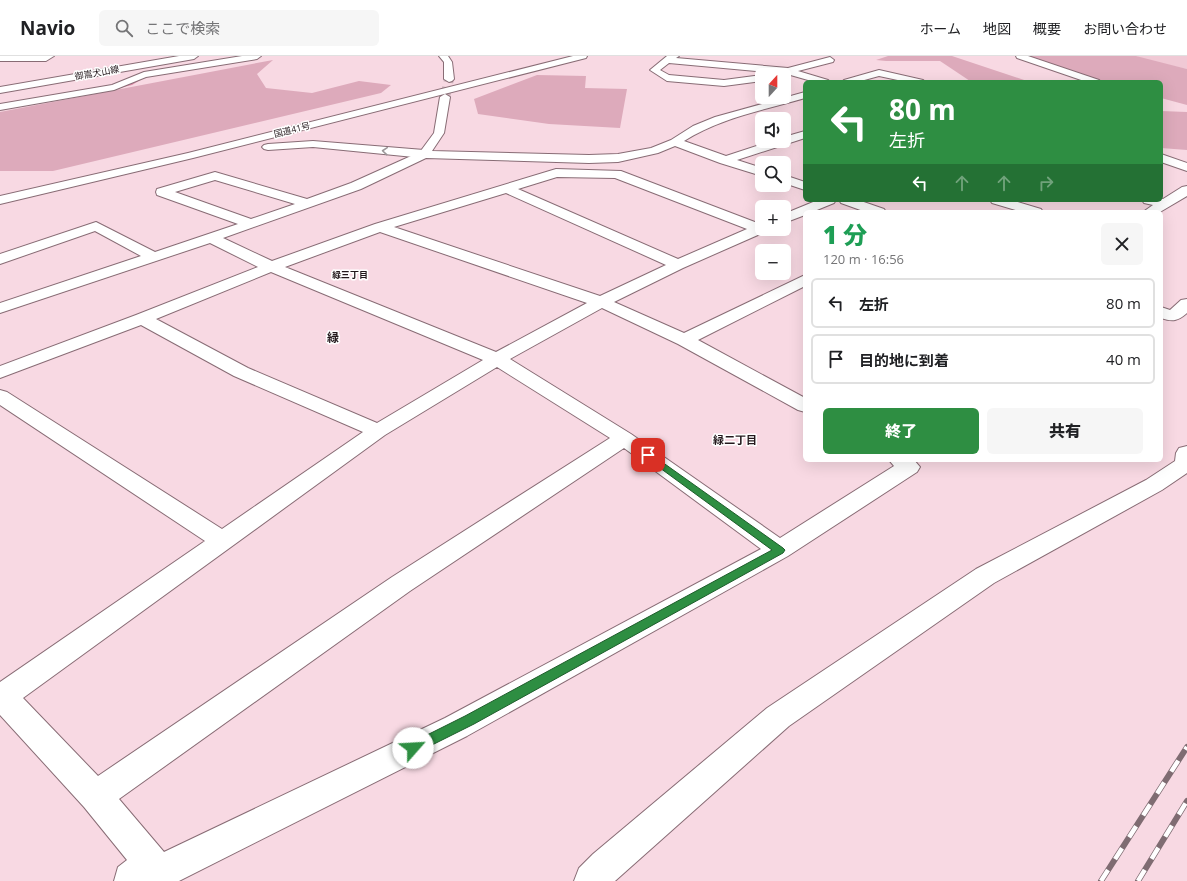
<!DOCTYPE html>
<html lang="ja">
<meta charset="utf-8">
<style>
:root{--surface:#fff;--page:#f6f6f6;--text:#202124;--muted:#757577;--line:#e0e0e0;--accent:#2e8e42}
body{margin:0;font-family:"Open Sans","Noto Sans JP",sans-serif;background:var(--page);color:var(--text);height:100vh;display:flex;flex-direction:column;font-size:15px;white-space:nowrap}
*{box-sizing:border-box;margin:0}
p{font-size:13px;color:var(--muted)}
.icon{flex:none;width:22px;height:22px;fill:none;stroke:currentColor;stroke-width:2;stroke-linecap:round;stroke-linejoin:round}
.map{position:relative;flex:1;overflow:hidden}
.sheet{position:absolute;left:803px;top:154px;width:360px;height:252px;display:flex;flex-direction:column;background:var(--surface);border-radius:6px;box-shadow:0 4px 16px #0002}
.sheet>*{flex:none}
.top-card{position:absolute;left:803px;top:24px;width:360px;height:122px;border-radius:6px;box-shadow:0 4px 16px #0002;background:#2e8e42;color:#fff;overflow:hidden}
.needle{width:26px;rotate:21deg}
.buttons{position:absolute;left:755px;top:12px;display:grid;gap:8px}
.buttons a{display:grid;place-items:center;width:36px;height:36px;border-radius:6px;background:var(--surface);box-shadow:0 4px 16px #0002;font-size:20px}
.pin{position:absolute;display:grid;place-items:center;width:34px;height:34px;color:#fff;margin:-17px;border-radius:8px;box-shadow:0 2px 6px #0006}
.me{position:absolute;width:44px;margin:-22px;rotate:64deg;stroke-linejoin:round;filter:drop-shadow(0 0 3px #0008)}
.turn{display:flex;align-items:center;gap:14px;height:84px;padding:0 20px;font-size:18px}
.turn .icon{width:52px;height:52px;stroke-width:2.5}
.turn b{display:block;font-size:28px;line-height:34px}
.lanes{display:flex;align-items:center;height:38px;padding:0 20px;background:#0003;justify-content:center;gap:20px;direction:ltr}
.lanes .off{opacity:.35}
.round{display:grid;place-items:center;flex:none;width:42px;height:42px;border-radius:6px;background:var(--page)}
.overview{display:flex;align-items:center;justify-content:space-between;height:68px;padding:0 20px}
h1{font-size:24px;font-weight:800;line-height:30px;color:#1e9e55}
.primary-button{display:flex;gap:8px;margin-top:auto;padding:8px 20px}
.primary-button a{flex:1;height:46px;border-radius:6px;background:var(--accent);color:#fff;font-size:16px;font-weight:800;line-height:46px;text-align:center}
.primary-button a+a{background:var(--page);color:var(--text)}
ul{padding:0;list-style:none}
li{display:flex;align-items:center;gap:12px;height:50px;margin:0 8px 6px;padding:0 12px;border:2px solid var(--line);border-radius:6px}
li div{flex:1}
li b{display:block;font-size:15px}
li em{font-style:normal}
header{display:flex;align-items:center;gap:24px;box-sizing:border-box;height:56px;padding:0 20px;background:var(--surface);border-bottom:1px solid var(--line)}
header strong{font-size:19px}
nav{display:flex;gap:22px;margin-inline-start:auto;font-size:14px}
.search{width:280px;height:36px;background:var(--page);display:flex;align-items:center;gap:10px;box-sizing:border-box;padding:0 14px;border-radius:6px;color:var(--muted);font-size:15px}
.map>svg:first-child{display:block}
.built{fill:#f0c9d5}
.green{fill:#dab}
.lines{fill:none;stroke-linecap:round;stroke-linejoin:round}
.stream{fill:#e18fac;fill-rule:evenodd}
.minor-tunnel{stroke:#cdb2bb;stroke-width:10;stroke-dasharray:10 5;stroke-linecap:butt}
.minor-casing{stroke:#886c75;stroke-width:2}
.major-casing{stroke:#886c75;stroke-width:2}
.highway-casing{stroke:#886c75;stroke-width:2}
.minor{fill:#fff;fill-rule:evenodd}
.major{fill:#fff;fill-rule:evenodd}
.highway{fill:#fff;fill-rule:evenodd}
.rail-casing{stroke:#7f6c72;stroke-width:6}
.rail{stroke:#fff;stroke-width:4.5;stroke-dasharray:13;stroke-linecap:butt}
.oneway{stroke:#9c9799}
.route{fill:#2e8e42;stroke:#1e5c2b}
.labels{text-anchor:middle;stroke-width:3;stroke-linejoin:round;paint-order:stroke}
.far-street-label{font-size:9px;fill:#23181c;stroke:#fff}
.far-neighbourhood-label{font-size:9px;font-weight:bold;fill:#23181c;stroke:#fff}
.neighbourhood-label{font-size:11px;font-weight:bold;fill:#23181c;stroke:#fff}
.quarter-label{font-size:12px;font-weight:bold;fill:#23181c;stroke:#fff}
</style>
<header>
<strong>Navio</strong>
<div class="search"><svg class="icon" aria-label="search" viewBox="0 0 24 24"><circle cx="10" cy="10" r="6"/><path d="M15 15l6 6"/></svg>ここで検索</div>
<nav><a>ホーム</a><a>地図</a><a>概要</a><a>お問い合わせ</a></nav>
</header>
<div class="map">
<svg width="1187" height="825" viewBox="0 0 1187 825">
<rect width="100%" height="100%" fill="#f8d9e3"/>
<!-- built -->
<path class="built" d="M1136,0H1187V13L1143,3Z"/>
<!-- green -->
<g class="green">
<path d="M888,0H952L1030,26L970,25L940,5H886L876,4Z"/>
<path d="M1028,0H1136L1187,13V49L1161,42V26H1104L1066,15Z"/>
<path d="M273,4L257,18L266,32L312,37L359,25L391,29L381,37L53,115H0V56Z"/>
<path d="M537,19L586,20L585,32L627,33L620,72L549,68L478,58L474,43Z"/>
<path d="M1161,55L1187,56V94L1161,92Z"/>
</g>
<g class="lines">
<!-- stream -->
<path class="stream" d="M144,19L147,20L132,29L111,34L109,33L130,27Z"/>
<!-- minor-tunnel -->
<path class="minor-tunnel" d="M445,41L449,23"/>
<!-- minor casing -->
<g class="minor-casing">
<g id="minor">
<path d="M0,0H54L46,5H0Z"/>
<path d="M242,0H261L257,3L146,21L114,34L0,54V48L112,29L144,16Z"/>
<path d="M439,0H448L452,6L454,23L452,25L449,26L444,23V6Z"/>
<path d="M667,0H679L676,2L788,12L830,1L834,4L833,6L798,15L828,24L830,26H815L787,18L669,7L660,14L669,19L724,24L762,19V25L724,30L667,25L650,14Z"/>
<path d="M1016,0H1028L1099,24L1101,26H1087L1017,2Z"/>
<path d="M879,14L923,24L925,26H907L879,20L857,26H842L844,24Z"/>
<path d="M805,36V42C764,54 720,62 684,85L726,100L772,85H784V81L805,75V82L737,104L762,112V120L720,107L675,90L658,97L618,106L589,107L426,102L361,133L223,182L272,205L375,168L556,113L621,115L760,168H762V173H768L767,175L683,212L614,246L684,277L805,219V230L698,284L805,342V356L798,354L678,288L602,252L510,303L631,378L780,482L894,410L889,404H914L920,411L917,416L788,500L467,680L179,825H114L118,811L127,804L84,751L0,659V626L205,485L0,349V334L7,336L222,473L363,376L234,320L141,269L0,322V310L136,259L258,211L210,187L0,257V247L141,200L95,175L0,208V198L96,166L155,196L238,168L157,139L156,136L157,133L215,116L307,143L351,127L420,96L434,77L440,41L445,38L450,41L444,77L432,95L589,99L618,98L651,92L671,84L693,70L715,61ZM557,121L615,122L747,173L678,203L518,133ZM215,124L295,148L251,163L175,136ZM506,137L666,209L600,240L394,171ZM380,176L587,247L496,296L285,211ZM271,216L483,304L377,367L248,312L156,263ZM497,311L610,382L392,521L98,720L23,642L385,379ZM624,392L761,493L445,662L164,796L119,743L410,535Z"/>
<path d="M1161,98L1187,107V115L1161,106Z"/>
<path d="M784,119L805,126V134L784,127Z"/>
<path d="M1187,130V140L1160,156H1143L1153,149L1144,147L1142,144L1163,143L1182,131Z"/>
<path d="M818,144H836L834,147L812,156H805V159L784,167V158Z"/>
<path d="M839,144H858L884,153L886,156H866L841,147Z"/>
<path d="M990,144H1011L1041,153L1043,156H1022L992,147Z"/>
<path d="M1187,243V257C1178,265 1173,266 1161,262V251L1170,254L1181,244Z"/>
<path d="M1187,390V417L1162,434L994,527L789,670L615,825H574L579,812L593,798L767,652L976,513L1146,424L1175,405L1176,397L1179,392Z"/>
</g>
</g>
<!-- major casing -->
<g class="major-casing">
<path id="major" d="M179,0H198L194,3L0,37V31Z"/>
</g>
<!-- highway casing -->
<g class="highway-casing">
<g id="highway">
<path d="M573,0H587L586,2L193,102L0,148V140L188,97Z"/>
<path d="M313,85L424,94L428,96L430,98L428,100L424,102L313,91L268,94L264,93L262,91L264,89L268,88Z"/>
</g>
</g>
<!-- minor -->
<use href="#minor" class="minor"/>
<!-- major -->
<use href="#major" class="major"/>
<!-- highway -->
<use href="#highway" class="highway"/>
<!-- rail casing -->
<g class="rail-casing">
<g id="rail">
<path d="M1101,825L1187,691"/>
<path d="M1138,825L1187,745"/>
</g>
</g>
<!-- rail -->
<use href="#rail" class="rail"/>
</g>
<!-- one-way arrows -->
<defs><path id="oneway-chevron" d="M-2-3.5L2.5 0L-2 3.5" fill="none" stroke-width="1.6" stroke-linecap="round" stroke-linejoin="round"/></defs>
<use class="oneway" href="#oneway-chevron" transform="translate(385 95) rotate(-175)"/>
<!-- route -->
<path class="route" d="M648,396L783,492L785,494L783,497L474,668L418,696L413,698L409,696L407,692L409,688L465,660L772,494L645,401L643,399L645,397Z"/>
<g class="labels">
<!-- far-street labels -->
<g class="far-street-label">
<text transform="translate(97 17) rotate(-10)" y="3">御嵩犬山線</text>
<text transform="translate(292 74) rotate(-14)" y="3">国道41号</text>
</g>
<!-- far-neighbourhood labels -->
<g class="far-neighbourhood-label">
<text x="350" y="222">緑三丁目</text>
</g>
<!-- neighbourhood labels -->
<g class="neighbourhood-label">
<text x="735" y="388">緑二丁目</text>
</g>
<!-- quarter labels -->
<g class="quarter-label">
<text x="333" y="286">緑</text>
</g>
</g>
</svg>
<div class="buttons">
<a><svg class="needle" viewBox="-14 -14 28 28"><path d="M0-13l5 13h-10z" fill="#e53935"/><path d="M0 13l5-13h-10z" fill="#757577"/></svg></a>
<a><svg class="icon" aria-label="sound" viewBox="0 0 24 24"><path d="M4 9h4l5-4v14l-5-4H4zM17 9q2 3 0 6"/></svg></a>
<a><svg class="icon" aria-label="search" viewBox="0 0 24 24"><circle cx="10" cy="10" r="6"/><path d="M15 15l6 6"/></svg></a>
<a>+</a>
<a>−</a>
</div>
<div class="pin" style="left:648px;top:399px;background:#d93025"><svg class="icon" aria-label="arrive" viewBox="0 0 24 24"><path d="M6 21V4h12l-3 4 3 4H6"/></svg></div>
<svg class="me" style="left:413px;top:692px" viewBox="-20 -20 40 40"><circle r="19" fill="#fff"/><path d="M0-13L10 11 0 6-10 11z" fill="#2e8e42"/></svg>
<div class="top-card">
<div class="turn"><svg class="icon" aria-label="left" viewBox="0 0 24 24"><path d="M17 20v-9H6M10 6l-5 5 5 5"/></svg><div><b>80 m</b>左折</div></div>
<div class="lanes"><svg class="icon" aria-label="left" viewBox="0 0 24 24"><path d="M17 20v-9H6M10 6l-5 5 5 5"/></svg><svg class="icon off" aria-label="ahead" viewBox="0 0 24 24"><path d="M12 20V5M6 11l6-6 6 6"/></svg><svg class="icon off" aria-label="ahead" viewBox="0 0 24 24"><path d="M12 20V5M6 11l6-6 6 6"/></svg><svg class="icon off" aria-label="right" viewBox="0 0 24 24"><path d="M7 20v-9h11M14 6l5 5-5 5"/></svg></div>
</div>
<section class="sheet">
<div class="overview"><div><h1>1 分</h1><p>120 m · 16:56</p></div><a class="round"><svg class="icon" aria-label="close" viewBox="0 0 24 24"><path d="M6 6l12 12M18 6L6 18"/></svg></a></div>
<ul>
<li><svg class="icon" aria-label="left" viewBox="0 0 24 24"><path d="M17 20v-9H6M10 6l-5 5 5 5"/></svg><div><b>左折</b></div><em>80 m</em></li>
<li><svg class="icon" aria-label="arrive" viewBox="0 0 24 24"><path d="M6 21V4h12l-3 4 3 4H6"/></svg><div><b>目的地に到着</b></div><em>40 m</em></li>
</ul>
<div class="primary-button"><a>終了</a><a>共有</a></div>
</section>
</div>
